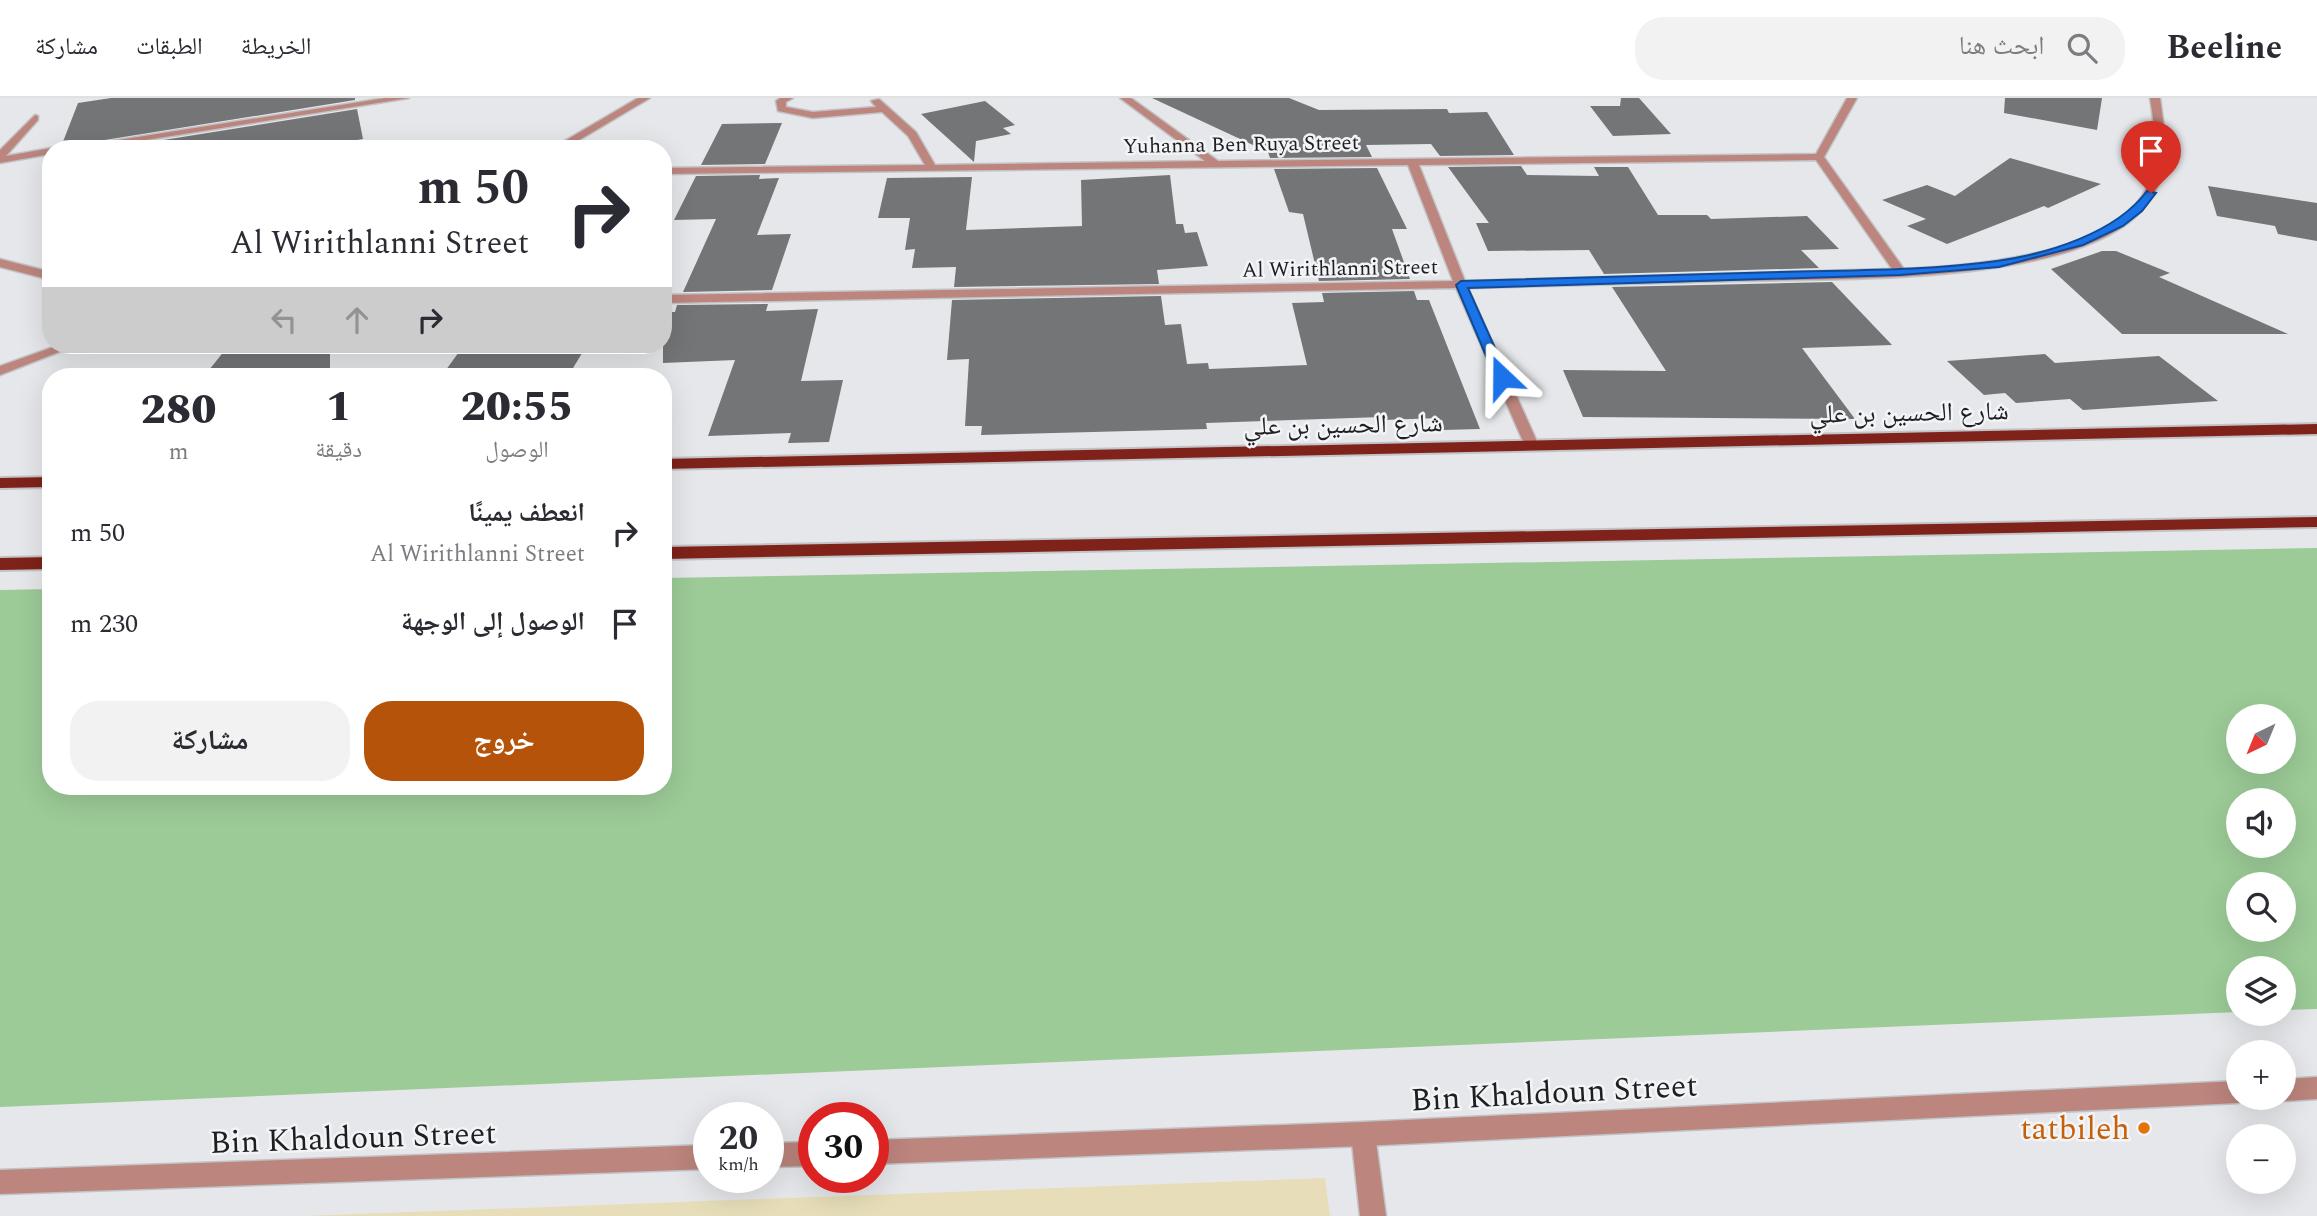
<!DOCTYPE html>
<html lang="ar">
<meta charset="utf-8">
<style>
:root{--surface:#fff;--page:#f2f2f3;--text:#2b2b33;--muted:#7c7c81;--line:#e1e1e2;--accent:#b45309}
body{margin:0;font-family:Spectral,"Noto Naskh Arabic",serif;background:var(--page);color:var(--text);direction:rtl;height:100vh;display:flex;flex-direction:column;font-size:26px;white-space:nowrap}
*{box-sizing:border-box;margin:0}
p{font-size:23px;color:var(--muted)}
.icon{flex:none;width:38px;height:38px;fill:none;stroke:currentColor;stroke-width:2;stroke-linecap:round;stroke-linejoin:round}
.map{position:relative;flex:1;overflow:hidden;direction:ltr}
.side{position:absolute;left:42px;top:270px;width:630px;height:427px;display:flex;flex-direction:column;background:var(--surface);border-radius:28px;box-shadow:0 7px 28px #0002;direction:rtl}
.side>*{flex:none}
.banner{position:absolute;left:42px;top:42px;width:630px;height:214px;border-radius:28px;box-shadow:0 7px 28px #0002;direction:rtl;background:#fff;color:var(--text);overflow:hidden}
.needle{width:46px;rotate:223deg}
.tools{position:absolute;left:2226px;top:606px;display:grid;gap:14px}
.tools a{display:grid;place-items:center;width:70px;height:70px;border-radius:50%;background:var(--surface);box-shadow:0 7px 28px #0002;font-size:35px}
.speed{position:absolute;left:693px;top:1004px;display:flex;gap:14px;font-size:35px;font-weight:700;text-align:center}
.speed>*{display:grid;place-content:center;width:91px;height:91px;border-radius:50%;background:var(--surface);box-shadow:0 7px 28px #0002;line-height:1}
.speed small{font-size:18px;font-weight:400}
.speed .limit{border:10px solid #d22;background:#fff;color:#111}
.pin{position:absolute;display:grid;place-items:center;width:60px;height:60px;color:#fff;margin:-72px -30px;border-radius:50% 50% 50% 0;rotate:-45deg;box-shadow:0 0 7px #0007}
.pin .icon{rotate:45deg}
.me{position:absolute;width:77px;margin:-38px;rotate:337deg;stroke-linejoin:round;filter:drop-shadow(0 0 5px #0008)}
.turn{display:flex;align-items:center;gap:24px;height:147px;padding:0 28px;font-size:32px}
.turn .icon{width:91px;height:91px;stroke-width:2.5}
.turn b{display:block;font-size:49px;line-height:60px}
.lanes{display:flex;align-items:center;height:66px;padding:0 28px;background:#0003;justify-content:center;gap:35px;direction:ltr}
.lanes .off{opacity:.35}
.eta{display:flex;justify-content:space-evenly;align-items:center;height:119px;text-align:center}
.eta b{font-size:42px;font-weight:800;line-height:49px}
.primary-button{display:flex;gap:14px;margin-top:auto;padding:14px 28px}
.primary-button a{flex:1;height:80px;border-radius:28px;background:var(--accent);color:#fff;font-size:28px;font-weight:800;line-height:80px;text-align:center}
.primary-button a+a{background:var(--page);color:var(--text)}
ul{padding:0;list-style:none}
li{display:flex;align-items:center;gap:21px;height:91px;padding:0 28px}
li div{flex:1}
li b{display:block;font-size:26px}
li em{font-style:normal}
header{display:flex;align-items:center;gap:42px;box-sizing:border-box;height:98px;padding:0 35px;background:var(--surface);border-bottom:2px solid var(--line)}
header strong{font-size:33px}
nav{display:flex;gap:38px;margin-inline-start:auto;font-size:24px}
.search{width:490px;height:63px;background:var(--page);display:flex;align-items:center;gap:18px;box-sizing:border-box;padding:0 24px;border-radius:28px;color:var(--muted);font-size:26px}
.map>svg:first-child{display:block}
.green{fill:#9ccb97;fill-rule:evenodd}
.sand{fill:#e7deb9}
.building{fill:#747577}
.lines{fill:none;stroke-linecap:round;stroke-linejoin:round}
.minor-casing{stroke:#c2c3c6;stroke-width:3}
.tertiary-casing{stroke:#c2c3c6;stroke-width:3}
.trunk-casing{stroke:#c2c3c6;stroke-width:4}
.minor{fill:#bc857d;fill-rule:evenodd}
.tertiary{fill:#bc857d;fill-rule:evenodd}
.trunk{fill:#7e221a;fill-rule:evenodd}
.route{fill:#1a73e8;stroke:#114b97;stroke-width:2}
.food-dot{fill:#e8710a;stroke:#f3f4f7;stroke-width:2.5}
.labels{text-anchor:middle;stroke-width:5;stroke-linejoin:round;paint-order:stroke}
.far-street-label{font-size:21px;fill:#1f1f20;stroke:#f3f4f7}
.street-label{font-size:26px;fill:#1f1f20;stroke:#f3f4f7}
.near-street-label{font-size:32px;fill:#1f1f20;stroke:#f3f4f7}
.near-food-label{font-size:32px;fill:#c56008;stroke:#f3f4f7;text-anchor:end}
</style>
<header>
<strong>Beeline</strong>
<div class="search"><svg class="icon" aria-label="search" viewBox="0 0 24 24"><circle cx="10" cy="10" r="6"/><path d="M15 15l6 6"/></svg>ابحث هنا</div>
<nav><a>الخريطة</a><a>الطبقات</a><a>مشاركة</a></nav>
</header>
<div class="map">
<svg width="2317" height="1118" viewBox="0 0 2317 1118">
<rect width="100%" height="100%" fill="#e6e7ea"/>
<!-- green -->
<path class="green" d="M2317,450V911L2284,912V870H2238V914L0,1009V492L51,491V688H663V480ZM2238,618H2284V663H2238ZM2238,702H2284V747H2238ZM2238,786H2284V831H2238Z"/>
<!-- sand -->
<path class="sand" d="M1325,1080L1330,1118H303Z"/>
<!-- building -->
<g class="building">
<path d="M111,0H355V2L61,49L78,5Z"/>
<path d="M1152,0H1289L1319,12L1447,11L1449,15L1487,14L1514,57L1440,58L1431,46L1366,47L1372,59L1270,60L1268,54Z"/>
<path d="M1621,0H1639L1671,36L1613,38L1590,8H1620Z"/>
<path d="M2005,0H2102L2097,32L2004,15Z"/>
<path d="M985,3L1015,27L1003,30L1011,36L976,43L974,64L921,16Z"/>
<path d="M357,11L363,41L304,51H107Z"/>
<path d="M782,25L765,66L701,67L722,26Z"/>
<path d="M2010,60L2101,86L2048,110L2044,108L1947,146L1907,128L1926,121L1882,102L1927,87L1955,98Z"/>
<path d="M1521,68L1527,77L1599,78L1594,69H1628L1658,117H1707L1711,121L1807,118L1839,151L1801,152L1819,170L1604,176L1589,152L1488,153L1476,125H1489L1448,69Z"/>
<path d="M1377,70L1407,131H1392L1410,181L1319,183L1303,116L1289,114L1274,71Z"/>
<path d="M760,77L759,81L779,80L757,137L791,136L772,192L683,194L716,121L674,122L696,78Z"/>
<path d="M1170,77L1176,126H1183L1185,135L1197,134L1208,168L1157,172L1159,186L954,189L956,169L912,170L915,151L905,152L910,120H878L887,80L972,79L966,132L1082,128L1081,82Z"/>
<path d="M2208,88L2317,105V143L2278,136L2275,128L2217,118Z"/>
<path d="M2102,153H2116L2170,175L2159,179L2288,236H2122L2051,171Z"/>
<path d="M1832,184L1892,247L1802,250L1855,321L1583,319L1563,272L1666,273L1612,189Z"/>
<path d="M1414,193L1417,202H1429L1480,331L1443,332L1439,320L1383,322L1382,319L1206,325L1207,331L981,337L982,328H965L969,261L947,262L952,202L1161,198L1165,227L1181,226L1187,266L1208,265L1209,271L1307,267L1292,205L1324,204L1322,195Z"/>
<path d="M768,206L766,213L818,211L801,283L843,282L829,344L788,345L791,335L708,338L735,262L663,265V214H675L677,207Z"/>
<path d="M229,247H330V270L205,277Z"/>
<path d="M464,247H587L570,275L443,276Z"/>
<path d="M2045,256L2055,265L2159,258L2218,303L2083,312L2070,301L2016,305L2005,295L1984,297L1947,263Z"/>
</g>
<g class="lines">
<!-- minor casing -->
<g class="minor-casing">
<g id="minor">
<path d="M385,0H409L89,51H62Z"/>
<path d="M638,0H650L564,51H551Z"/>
<path d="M780,0H793L786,4V9L813,14L876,9L871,3L879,1L916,34L935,67L1205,63L1120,0H1131L1218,63L1816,56L1847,0H1857L1824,59L1904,171C1971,168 2119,157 2149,85C2160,59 2154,28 2150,0H2160C2166,39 2171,79 2143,111C2076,189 1832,180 1734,183C1645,185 1557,188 1468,190L1539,348L1532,352L1525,348L1456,190L663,205V197L1453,183L1408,67L663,76V70L925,67L908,38L882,14L813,20L778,13L776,3ZM1816,62L1892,171L1465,183L1419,67Z"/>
<path d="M35,17L38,18V22L6,58L51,50L54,51H51V56L0,65V52Z"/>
<path d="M0,161L51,174V182L0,169Z"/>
<path d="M59,247H77L0,277V268Z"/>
<path d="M1363,1024L1372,1028L1375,1036L1386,1118H1360L1351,1036L1354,1028Z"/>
</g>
</g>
<!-- tertiary casing -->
<g class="tertiary-casing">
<g id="tertiary">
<path d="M2317,979V1001L2284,1003L2276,1000L2284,999V981Z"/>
<path d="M2238,983V999H2248L2238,1005L1363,1048L873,1066V1042L1363,1024Z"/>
<path d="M814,1044V1068L768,1069V1045Z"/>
<path d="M709,1047V1071L0,1096V1072Z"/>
</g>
</g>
<!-- trunk casing -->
<g class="trunk-casing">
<g id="trunk">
<path d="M2317,326V336L663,371V361Z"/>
<path d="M51,379V389L0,390V380Z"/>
<path d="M2317,419V429L663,461V449Z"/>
<path d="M51,459V471L0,472V460Z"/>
</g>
</g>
<!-- minor -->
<use href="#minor" class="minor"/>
<!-- tertiary -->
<use href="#tertiary" class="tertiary"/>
<!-- trunk -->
<use href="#trunk" class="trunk"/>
</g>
<!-- route -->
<path class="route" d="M2147,93L2156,95L2142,113L2123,128L2083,147L1999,169L1900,177L1468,190L1508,279L1502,283L1495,279L1456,187L1461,183C1567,180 1673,177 1780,174C1852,172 1925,173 1997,163C2047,156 2116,135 2147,93Z"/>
<!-- markers -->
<circle class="food-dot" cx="2144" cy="1030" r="7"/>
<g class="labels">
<!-- far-street labels -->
<g class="far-street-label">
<text transform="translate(1241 46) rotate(-1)" y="7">Yuhanna Ben Ruya Street</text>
<text transform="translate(1340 170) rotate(-1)" y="7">Al Wirithlanni Street</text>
</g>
<!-- street labels -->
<g class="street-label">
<text transform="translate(1909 314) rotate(-1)" y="9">شارع الحسين بن علي</text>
<text transform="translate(1343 326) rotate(-1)" y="9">شارع الحسين بن علي</text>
</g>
<!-- near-street labels -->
<g class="near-street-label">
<text transform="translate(1554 994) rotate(-3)" y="11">Bin Khaldoun Street</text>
<text transform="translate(353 1039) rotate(-2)" y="11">Bin Khaldoun Street</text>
</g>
<!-- near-food labels -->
<g class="near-food-label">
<text x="2130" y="1041">tatbileh</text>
</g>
</g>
</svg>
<div class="tools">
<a><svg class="needle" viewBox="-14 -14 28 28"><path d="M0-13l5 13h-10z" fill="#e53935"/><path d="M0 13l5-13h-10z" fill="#7c7c81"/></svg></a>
<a><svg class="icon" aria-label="sound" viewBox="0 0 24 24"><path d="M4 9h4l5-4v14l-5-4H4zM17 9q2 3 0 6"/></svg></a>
<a><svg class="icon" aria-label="search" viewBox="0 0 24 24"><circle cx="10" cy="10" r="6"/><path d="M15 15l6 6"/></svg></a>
<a><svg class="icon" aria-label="layers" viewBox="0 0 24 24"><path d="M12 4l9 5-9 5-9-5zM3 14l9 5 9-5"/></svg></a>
<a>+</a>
<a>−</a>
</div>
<div class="speed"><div>20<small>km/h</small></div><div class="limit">30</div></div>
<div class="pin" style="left:2151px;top:95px;background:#d93025"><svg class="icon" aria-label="arrive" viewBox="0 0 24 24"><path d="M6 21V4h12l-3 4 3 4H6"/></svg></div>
<svg class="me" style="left:1502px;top:279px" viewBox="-20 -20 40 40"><path d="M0-17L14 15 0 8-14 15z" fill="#1a73e8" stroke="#fff" stroke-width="4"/></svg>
<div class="banner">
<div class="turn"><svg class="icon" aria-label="right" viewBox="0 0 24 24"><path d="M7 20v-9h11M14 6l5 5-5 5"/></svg><div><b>50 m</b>Al Wirithlanni Street</div></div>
<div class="lanes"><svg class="icon off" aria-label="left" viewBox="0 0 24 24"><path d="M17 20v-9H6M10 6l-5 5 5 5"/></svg><svg class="icon off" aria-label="ahead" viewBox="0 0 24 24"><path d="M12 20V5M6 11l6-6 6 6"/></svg><svg class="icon" aria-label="right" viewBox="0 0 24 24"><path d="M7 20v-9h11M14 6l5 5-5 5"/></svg></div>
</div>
<section class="side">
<div class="eta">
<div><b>20:55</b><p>الوصول</p></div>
<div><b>1</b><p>دقيقة</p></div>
<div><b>280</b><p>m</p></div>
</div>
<ul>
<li><svg class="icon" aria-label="right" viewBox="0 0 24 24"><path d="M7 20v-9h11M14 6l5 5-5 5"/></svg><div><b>انعطف يمينًا</b><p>Al Wirithlanni Street</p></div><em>50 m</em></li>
<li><svg class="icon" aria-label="arrive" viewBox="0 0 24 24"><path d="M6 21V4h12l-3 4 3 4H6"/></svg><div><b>الوصول إلى الوجهة</b></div><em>230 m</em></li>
</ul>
<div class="primary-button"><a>خروج</a><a>مشاركة</a></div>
</section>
</div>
